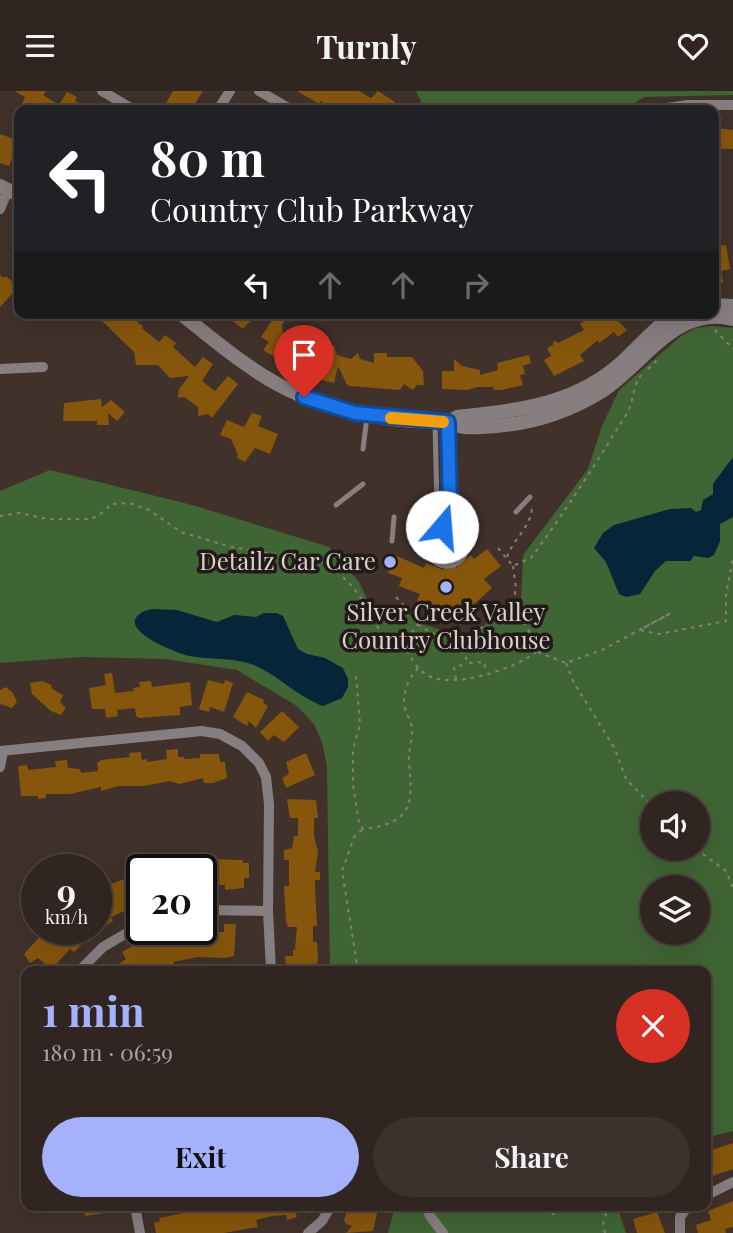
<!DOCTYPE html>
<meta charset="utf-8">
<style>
:root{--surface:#302520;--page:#3c312d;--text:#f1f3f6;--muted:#a8a5a5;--line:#4b423e;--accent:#a5b1fc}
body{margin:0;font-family:"Playfair Display",serif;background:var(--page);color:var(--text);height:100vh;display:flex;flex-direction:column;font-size:26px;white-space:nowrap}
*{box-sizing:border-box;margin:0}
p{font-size:23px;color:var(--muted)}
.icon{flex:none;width:38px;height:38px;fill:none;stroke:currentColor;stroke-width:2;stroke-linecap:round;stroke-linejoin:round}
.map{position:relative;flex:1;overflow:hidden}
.panel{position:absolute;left:21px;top:875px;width:690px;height:245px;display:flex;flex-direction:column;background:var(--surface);border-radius:14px;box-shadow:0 7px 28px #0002,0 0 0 2px var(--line)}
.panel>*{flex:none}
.guide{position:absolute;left:14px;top:14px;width:705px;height:214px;border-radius:14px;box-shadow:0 7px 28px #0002,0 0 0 2px var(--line);background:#202124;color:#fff;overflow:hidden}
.tools{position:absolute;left:640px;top:700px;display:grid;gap:14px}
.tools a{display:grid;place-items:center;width:70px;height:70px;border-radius:50%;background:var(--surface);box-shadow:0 7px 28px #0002,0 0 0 2px var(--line);font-size:35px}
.speed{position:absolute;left:21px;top:763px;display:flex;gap:14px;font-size:35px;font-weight:700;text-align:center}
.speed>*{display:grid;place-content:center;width:91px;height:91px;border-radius:50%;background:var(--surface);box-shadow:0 7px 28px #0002,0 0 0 2px var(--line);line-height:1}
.speed small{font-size:18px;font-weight:400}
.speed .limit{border:4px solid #111;border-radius:10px;background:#fff;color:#111}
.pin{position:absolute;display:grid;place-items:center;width:60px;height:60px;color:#fff;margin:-72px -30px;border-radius:50% 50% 50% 0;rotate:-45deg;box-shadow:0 0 7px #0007}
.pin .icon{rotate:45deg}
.me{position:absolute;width:77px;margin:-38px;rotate:18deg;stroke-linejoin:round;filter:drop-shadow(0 0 5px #0008)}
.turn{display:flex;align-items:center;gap:24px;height:147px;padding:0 21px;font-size:32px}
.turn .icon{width:91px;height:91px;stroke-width:2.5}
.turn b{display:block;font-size:49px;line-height:60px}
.lanes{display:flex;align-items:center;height:66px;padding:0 21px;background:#0003;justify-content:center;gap:35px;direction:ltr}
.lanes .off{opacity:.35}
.round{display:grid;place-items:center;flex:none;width:74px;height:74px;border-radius:37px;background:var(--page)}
.headline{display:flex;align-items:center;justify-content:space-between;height:119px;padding:0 21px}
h1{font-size:42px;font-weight:700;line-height:52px;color:var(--accent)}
.cta{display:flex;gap:14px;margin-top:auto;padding:14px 21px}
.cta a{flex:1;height:80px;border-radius:42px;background:var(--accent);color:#111;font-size:28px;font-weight:700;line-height:80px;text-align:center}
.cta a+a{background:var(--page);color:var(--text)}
header{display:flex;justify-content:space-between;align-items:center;height:91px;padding:0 21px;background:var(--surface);font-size:32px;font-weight:700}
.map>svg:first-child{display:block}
.green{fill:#406534;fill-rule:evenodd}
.water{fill:#052538}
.building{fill:#86560c}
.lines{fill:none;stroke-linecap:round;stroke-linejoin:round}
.path{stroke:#8b7e79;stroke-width:2;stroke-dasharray:3.5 5;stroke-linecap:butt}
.service{stroke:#877e80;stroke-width:5}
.minor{stroke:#877e80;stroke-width:10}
.tertiary{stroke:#877e80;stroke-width:14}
.route-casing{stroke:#114b97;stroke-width:18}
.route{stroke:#1a73e8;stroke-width:12}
.slow{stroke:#f59e0b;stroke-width:12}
.poi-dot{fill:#a5b1fc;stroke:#211a17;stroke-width:2.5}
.labels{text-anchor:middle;stroke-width:7;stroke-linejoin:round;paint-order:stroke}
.poi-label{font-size:24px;fill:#dad0cc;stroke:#211a17;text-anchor:end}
</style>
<header><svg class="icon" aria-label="menu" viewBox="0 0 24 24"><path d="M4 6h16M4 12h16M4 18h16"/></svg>Turnly<svg class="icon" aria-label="heart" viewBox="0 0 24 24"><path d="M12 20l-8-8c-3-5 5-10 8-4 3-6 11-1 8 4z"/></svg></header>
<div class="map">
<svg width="733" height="1142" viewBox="0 0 733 1142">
<rect width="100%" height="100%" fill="#40312a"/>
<!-- green -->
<g class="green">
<path d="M416,0H733V4L644,6L623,19H425Z"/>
<path d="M710,235L733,237V1040L705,1047V880H330L327,675L322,651L314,633L297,615L237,579L166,568L80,566L0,572V400L50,379L192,414L329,456L359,491L369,512L399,517L425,534L464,546L521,513L523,464L588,378L602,335L619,299L681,245L695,237ZM653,712H698V758H653ZM653,796H698V842H653Z"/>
<path d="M395,1115H617L626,1142H388Z"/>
</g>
<!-- water -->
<g class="water">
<path d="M733,366V426L720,433V450L714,464L708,467L694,465L690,470H666L655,480L640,503L626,506L619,503L606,471L594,457L603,442L614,434L670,418L691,417L696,421L701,419L703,409L713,403V393Z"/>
<path d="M153,518L177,519L217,531L234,524L256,526L264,522H277L283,525L298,558L307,563L325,567L343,577L348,588V596L342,607L323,615C298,606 279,585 254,574C232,566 212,569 190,565C177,562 131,544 135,529C137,522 146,519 153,518Z"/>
</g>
<!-- building -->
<g class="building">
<path d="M14,0H46L43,4L59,14L67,1L77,6L75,10L91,19H25L27,15L22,13L25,6Z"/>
<path d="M173,0H203L191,19H178L166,12Z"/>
<path d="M297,0H359L371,7L378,0L395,11L390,19H344L335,14L333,18L320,10L319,13Z"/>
<path d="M714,37L733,39V58H714Z"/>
<path d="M0,43L11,47L19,45V69L13,66L9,75L0,72Z"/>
<path d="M726,154L730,178L721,180L723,191L714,194V156Z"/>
<path d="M0,184L4,187L6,185L18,196L0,216Z"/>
<path d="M94,222H131L139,228L137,231L143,235L142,237L159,251L165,244L176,252L173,256L195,276L203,266L213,273L202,290L215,300L228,285L238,293L212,327L208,323L198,325V316L184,306L178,307L179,298L189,285L170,287L158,274H136L134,261Z"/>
<path d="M222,222H258L243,238Z"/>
<path d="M277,222L286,228L282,234L283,241L293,247L300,238L311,246L292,271L276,260L273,265L263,259L269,251L261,246Z"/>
<path d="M593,222H610L627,239L618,246L614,241L599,252L598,249L580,264L584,270L554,285L544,269L551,265L547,257L553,254L554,249L558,252L584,239L580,233Z"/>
<path d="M334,254L337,264L351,268L358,262L360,268L374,272V262H387V266H412L423,280L424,294H417L413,299L404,293L400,299L350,295L347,294L338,275L334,292L322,289L325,278L316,276L321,255L328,257Z"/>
<path d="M529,264L531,272L523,275L525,283L520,284L523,294L502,299H494L493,296H477L467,299L442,298V280H454V268L462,275L480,279V284L498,279L497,272Z"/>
<path d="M101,308L102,316L111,309L125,321L117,330L108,322L109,334H97V330H63L64,312Z"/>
<path d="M252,322L262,325L258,335L278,343L270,363L255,357L245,371L237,367L238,364L231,348L220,344L227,329L244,336Z"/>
<path d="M452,452L456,477L471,464L474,468L487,458L501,475L484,488L492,497L473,514L477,518L460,534L439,525L441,520L417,510L420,503L399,495L402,487L388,482L389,479L383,476L384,465H397L424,477L426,472L444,479L440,454Z"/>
<path d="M112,582L115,602L134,600L133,597L140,596L139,591L151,590L152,596L190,591L192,614L180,616V624L139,627L136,625L135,617L117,619L118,625L106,627L105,618H92L89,597L106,594L104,583Z"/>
<path d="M208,589L224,593L225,589L233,592L224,621L210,616L209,621L199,618Z"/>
<path d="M42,590L51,594L52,598L63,604L60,611L66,617L61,624L51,620L32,603L30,592Z"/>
<path d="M6,596L13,602L17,611L12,617L0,613V599Z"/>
<path d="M247,601L264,609L263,612L268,615L256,637L249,630L247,635L233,626Z"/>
<path d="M282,620L299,636L284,651L274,644L268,650L260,641Z"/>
<path d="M178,658V666H184V668L200,667V663H219L220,671H225L227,687L213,692H204L203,687L179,693L170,690L144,695H119L101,700V696L70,703H46V707L38,708V705H21L18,675L27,674L28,679L56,676L55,670L67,669L68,677L80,678L81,682L98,680L97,672L101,669L130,666L129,662L141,661L142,669L147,668V671L167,668L166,659Z"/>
<path d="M306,662L315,684L286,697L282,687L289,683L286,671Z"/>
<path d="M287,708L316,709L318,727H314V745L318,761L315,781H320V789H315V797L317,835H313V851H317L318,868L317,874L313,875L286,877L285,865H293V859H295L297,836H288L286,831L284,795H289V769H284V759L292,757L294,745H298V727H290Z"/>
<path d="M204,768L243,769V772H249V787H244V797L225,799V794H201V779H175V774Z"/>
<path d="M142,777V812L111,826L113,830L105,835L102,830L96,834V799L132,785Z"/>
<path d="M224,833H236L234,865L226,867L198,866L173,871L174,873L167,877L165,874L151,880H109L126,868L122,861L146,847L148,852L161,846L164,852L182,850L181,841L185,838H200L201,842L219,843V841H224Z"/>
<path d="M47,838H91L77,848L82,853L74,861L70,858L57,872L61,875L56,880H44L47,875L38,867L30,872L24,863Z"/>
<path d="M733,1052V1078L712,1085L705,1069V1061Z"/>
<path d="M733,1110V1136L725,1138L726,1142H698L696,1134L711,1129L708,1120Z"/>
<path d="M87,1115H124V1119L85,1125L84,1117Z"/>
<path d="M197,1115H294L297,1126L287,1129L286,1124L272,1125L256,1129L258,1136L224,1142H156L154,1132L160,1130L159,1127L198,1119Z"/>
<path d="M349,1115L377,1122L373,1140L346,1142L352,1135L346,1133L344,1129Z"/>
<path d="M657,1121L665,1142H637L633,1128Z"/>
</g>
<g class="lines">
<!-- path -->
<g class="path">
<path d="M715,239L733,258"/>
<path d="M648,278L659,267"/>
<path d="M0,425L19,422L48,428H89L98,425L112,413L129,412L149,419L181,441L231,456L321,470C340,480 357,499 367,517C377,535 381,548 403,554"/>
<path d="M498,457L513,475L531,467C565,421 596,372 626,324C634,311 632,296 641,284"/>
<path d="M507,466C513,448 532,435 532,416"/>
<path d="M513,475L516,497L513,513L535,550L537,561L566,572L602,559L669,523L640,539L659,543L726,530V504L733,467"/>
<path d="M396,506L416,527L418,533L403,554C411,565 415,577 427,584C451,599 515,578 536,561"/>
<path d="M418,533C465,567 476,536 513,513"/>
<path d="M463,549L467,572L484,571L486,581"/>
<path d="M566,572L574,592L615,658L626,688L653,716"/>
<path d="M356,585L360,633L353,659V693L359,732L363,738C413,732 413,714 409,671C408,659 413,649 412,638C412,630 406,624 405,617C402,602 408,588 418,577"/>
<path d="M456,588L454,576L466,573"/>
<path d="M696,758L726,780L733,797"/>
<path d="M358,880L342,780L354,746L362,739"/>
<path d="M546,1115L553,1123L565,1115"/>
<path d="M605,1142L603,1133L608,1115"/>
</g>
<!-- service -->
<g class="service">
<path d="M435,331L437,416L445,421L447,435"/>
<path d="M363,358L367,326"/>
<path d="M336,414L363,393"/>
<path d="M445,421L450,415L448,334"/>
<path d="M516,421L530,406"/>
<circle cx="447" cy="455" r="20"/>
<path d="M392,450L394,426"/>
</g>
<!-- minor -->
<g class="minor">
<path d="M102,0L134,19"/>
<path d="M259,0L292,19"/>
<path d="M218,19L230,0"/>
<path d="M655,19L687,14H733"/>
<path d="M0,118L8,99"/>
<path d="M0,278L43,276"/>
<path d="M0,660L202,640L220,643L242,655L259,672L266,686L269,713L268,820L271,880"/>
<path d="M0,676L3,661"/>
<path d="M201,819L268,820"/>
<path d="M79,880L103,856L142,833"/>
<path d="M705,1105L733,1091"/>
<path d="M135,1115L140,1142"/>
<path d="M427,1115L430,1125L443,1142"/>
<path d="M308,1142L322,1130L331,1115"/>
<path d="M680,1142V1126L688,1115"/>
</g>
<!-- tertiary -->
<g class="tertiary">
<path d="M0,95L19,104"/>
<path d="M714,214L733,215"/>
<path d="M180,222C204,241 227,261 253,278C309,317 381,332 448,331C462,339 480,336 496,335C534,332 570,320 602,300C644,273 676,213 733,228"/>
<path d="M448,331L457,326C513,320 568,315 614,278C637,260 652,236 679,222"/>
</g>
</g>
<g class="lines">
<!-- route casing -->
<g class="route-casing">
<path id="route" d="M304,306L355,322L448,331L450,415L445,421L447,435L442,436"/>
</g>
<!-- route -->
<use href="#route" class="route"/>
<!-- slow -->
<path class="slow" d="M391,327L443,331"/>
</g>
<!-- markers -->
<g class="poi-dot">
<circle cx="390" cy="471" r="7"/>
<circle cx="446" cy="496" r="7"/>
</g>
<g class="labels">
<!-- poi labels -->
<g class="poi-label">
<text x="376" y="479">Detailz Car Care</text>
<text x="446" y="530" text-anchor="middle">Silver Creek Valley<tspan x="446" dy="28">Country Clubhouse</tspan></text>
</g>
</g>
</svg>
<div class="tools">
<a><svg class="icon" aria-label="sound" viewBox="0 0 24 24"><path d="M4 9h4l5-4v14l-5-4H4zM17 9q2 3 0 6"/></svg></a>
<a><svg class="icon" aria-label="layers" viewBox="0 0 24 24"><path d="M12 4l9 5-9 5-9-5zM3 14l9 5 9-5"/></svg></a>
</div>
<div class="speed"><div>9<small>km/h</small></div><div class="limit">20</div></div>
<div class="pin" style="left:304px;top:306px;background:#d93025"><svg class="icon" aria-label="arrive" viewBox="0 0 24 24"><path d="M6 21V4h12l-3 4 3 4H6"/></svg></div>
<svg class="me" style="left:442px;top:436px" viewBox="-20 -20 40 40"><circle r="19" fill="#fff"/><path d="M0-13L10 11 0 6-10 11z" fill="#1a73e8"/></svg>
<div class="guide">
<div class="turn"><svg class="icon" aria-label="left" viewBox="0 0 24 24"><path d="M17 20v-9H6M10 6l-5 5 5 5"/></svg><div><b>80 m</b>Country Club Parkway</div></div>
<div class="lanes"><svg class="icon" aria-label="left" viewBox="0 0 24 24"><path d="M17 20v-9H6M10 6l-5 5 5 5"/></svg><svg class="icon off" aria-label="ahead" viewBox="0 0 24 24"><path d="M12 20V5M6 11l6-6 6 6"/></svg><svg class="icon off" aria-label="ahead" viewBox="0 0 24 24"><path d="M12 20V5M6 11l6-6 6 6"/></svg><svg class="icon off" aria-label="right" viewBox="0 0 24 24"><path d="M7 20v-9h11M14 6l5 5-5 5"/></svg></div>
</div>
<section class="panel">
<div class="headline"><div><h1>1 min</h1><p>180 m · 06:59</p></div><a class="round" style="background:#d93025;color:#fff"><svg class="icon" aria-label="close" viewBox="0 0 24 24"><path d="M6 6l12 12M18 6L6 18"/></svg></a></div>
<div class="cta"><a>Exit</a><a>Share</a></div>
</section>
</div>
